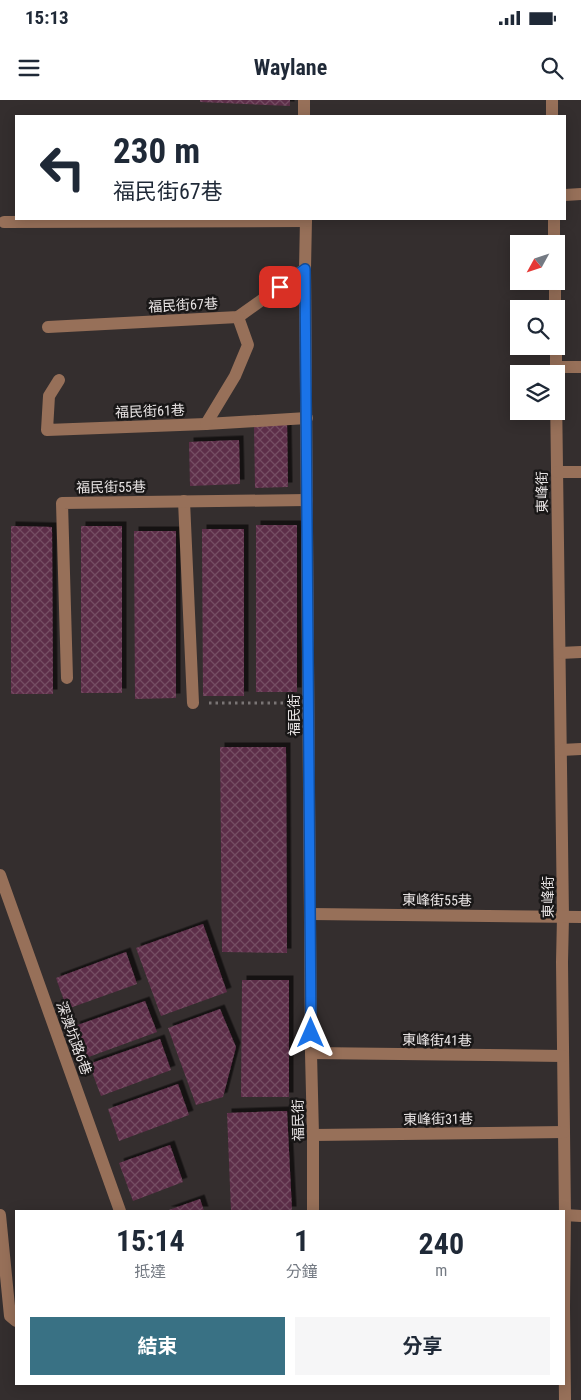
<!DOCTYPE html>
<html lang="zh-TW">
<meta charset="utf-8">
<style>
:root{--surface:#fff;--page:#f6f6f7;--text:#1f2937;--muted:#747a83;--accent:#397184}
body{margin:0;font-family:"Roboto Condensed","Noto Sans TC",sans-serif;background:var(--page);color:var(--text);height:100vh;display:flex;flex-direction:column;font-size:19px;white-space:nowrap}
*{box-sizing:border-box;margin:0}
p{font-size:16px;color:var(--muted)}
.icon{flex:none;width:28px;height:28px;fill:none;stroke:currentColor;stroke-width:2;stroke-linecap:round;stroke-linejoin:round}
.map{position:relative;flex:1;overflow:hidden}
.details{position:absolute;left:15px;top:1110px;width:550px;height:175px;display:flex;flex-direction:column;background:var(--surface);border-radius:0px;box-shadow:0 2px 12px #0003}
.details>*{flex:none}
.guide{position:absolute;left:15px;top:15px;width:551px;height:105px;border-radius:0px;box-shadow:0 2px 12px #0003;background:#fff;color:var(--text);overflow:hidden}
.needle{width:32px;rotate:230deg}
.controls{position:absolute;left:510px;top:135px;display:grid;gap:10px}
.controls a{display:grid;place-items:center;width:55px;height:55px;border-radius:0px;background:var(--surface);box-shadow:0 2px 12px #0003;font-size:25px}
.pin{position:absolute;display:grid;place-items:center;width:42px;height:42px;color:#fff;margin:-21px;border-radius:10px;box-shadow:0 2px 8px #0006}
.me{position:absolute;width:55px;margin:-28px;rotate:0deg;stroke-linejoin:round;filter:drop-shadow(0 0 4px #0008)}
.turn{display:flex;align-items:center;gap:18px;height:105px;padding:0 15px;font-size:22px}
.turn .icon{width:65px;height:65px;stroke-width:2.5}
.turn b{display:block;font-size:35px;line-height:42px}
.eta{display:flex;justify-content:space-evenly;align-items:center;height:85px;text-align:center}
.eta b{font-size:30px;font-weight:700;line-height:35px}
.primary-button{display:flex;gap:10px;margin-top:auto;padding:10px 15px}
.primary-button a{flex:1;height:58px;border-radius:0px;background:var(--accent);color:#fff;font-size:20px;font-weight:700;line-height:58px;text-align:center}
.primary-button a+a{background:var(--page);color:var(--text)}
.status{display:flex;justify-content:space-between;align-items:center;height:35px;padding:0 25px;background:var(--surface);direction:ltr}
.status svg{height:14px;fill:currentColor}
header{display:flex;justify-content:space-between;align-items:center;height:65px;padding:0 15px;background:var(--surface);font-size:22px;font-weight:700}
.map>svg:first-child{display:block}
.building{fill:url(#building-cross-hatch);filter:url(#shadow)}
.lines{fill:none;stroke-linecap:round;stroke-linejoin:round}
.path{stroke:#7a7575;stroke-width:3;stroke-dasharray:2.5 4;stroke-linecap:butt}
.minor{stroke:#977059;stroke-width:12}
.route-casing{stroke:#114b97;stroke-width:12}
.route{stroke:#1a73e8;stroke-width:9}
.labels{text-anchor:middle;stroke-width:5;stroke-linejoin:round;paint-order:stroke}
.street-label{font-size:14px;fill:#e7e3e3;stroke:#191717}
</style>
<div class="status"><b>15:13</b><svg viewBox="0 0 49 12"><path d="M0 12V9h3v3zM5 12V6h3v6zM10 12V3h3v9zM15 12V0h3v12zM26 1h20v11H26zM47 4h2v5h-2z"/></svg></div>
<header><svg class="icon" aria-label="menu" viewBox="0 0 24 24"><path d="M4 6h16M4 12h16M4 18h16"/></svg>Waylane<svg class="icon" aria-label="search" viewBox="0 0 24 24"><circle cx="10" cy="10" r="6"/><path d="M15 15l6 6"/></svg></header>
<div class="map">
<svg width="581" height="1300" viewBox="0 0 581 1300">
<defs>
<pattern id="building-cross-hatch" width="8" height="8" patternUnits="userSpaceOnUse" patternTransform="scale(1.25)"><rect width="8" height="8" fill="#5d2f49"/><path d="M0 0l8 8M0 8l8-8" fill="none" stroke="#744d63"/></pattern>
<filter id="shadow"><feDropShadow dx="4.5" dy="-4.5" stdDeviation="0" flood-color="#0009"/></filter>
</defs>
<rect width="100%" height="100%" fill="#342e2e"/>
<!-- building -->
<g class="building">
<path d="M200,0H290V6L200,2Z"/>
<path d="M254,323H287L288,387L255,388Z"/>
<path d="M239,340L240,384L190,386L189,342Z"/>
<rect x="256" y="425" width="41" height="167"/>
<path d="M11,426L52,427L53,594H11Z"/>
<rect x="81" y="426" width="41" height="167"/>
<path d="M202,429H244V596H203Z"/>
<path d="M134,431H176V598L135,599Z"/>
<path d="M220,647H286L287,853L222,852Z"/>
<path d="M203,824L227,892L161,916L136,848Z"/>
<path d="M126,852L137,884L67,909L56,878Z"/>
<path d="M242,880H289V997H241Z"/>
<path d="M145,901L157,932L86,958L75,926Z"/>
<path d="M220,909L236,947L223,997L196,1005L168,928Z"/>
<path d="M160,939L171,970L101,996L89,964Z"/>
<path d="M178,984L189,1015L119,1041L108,1009Z"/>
<path d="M287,1011L292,1111H231L227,1013Z"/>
<path d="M170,1045L183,1082L133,1101L119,1063Z"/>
<path d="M200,1099L204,1111H166Z"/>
</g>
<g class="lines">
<!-- path -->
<path class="path" d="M209,603H293"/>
<!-- minor -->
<g class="minor">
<path d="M304,0V16"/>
<path d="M552,0V16"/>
<path d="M565,95L581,94"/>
<path d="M306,119L305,169L311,953L313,1035V1111"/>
<path d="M554,119V144"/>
<path d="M4,122L306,121"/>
<path d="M555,181V209"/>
<path d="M48,227L238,217L305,169"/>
<path d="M556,246V274"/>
<path d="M556,267H581"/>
<path d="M59,280L49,296L47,330L206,324L307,318"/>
<path d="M556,293L563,817L562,862L565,1115L564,1207L565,1300"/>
<path d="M206,324L235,276L248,245L238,217"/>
<path d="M557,372H581"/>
<path d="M184,401L193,603"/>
<path d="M560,553L581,552"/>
<path d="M67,578L62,403L307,400"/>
<path d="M561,650L581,649"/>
<path d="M0,775L120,1111"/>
<path d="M311,814L581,817"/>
<path d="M311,953L563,956"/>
<path d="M313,1035L564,1032"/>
<path d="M0,1115L10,1216L16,1221"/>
<path d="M564,1115L581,1116"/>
</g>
</g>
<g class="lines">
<!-- route casing -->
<g class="route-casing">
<path id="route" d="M280,187L305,169L311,933"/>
</g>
<!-- route -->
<use href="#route" class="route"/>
</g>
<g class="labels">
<!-- street labels -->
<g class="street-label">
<text transform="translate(183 205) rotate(-3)" y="5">福民街67巷</text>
<text transform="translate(150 311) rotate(-2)" y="5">福民街61巷</text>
<text transform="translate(111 387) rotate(-1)" y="5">福民街55巷</text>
<text transform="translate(542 392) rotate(-91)" y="5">東峰街</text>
<text transform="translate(294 615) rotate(-90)" y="5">福民街</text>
<text transform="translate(548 797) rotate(-90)" y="5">東峰街</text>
<text transform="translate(437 800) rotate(1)" y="5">東峰街55巷</text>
<text transform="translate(74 938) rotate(70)" y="5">深澳坑路6巷</text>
<text transform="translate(437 940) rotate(1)" y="5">東峰街41巷</text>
<text transform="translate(438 1019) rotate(-1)" y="5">東峰街31巷</text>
<text transform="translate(298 1020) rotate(-91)" y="5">福民街</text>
</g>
</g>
</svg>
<div class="controls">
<a><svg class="needle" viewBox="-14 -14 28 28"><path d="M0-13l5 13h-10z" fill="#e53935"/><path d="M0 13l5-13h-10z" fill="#747a83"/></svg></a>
<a><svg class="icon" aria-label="search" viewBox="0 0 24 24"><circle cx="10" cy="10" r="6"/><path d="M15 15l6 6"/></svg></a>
<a><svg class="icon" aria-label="layers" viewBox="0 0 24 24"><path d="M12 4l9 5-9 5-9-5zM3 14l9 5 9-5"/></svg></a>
</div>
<div class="pin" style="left:280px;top:187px;background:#d93025"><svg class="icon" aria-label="arrive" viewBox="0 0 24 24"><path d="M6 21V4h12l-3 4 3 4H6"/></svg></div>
<svg class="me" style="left:311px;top:933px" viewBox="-20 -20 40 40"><path d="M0-17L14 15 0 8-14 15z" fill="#1a73e8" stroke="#fff" stroke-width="4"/></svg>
<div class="guide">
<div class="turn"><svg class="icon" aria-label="left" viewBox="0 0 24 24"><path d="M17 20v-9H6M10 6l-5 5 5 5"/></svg><div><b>230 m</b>福民街67巷</div></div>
</div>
<section class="details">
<div class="eta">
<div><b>15:14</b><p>抵達</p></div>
<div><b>1</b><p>分鐘</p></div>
<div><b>240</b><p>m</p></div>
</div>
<div class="primary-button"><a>結束</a><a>分享</a></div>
</section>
</div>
